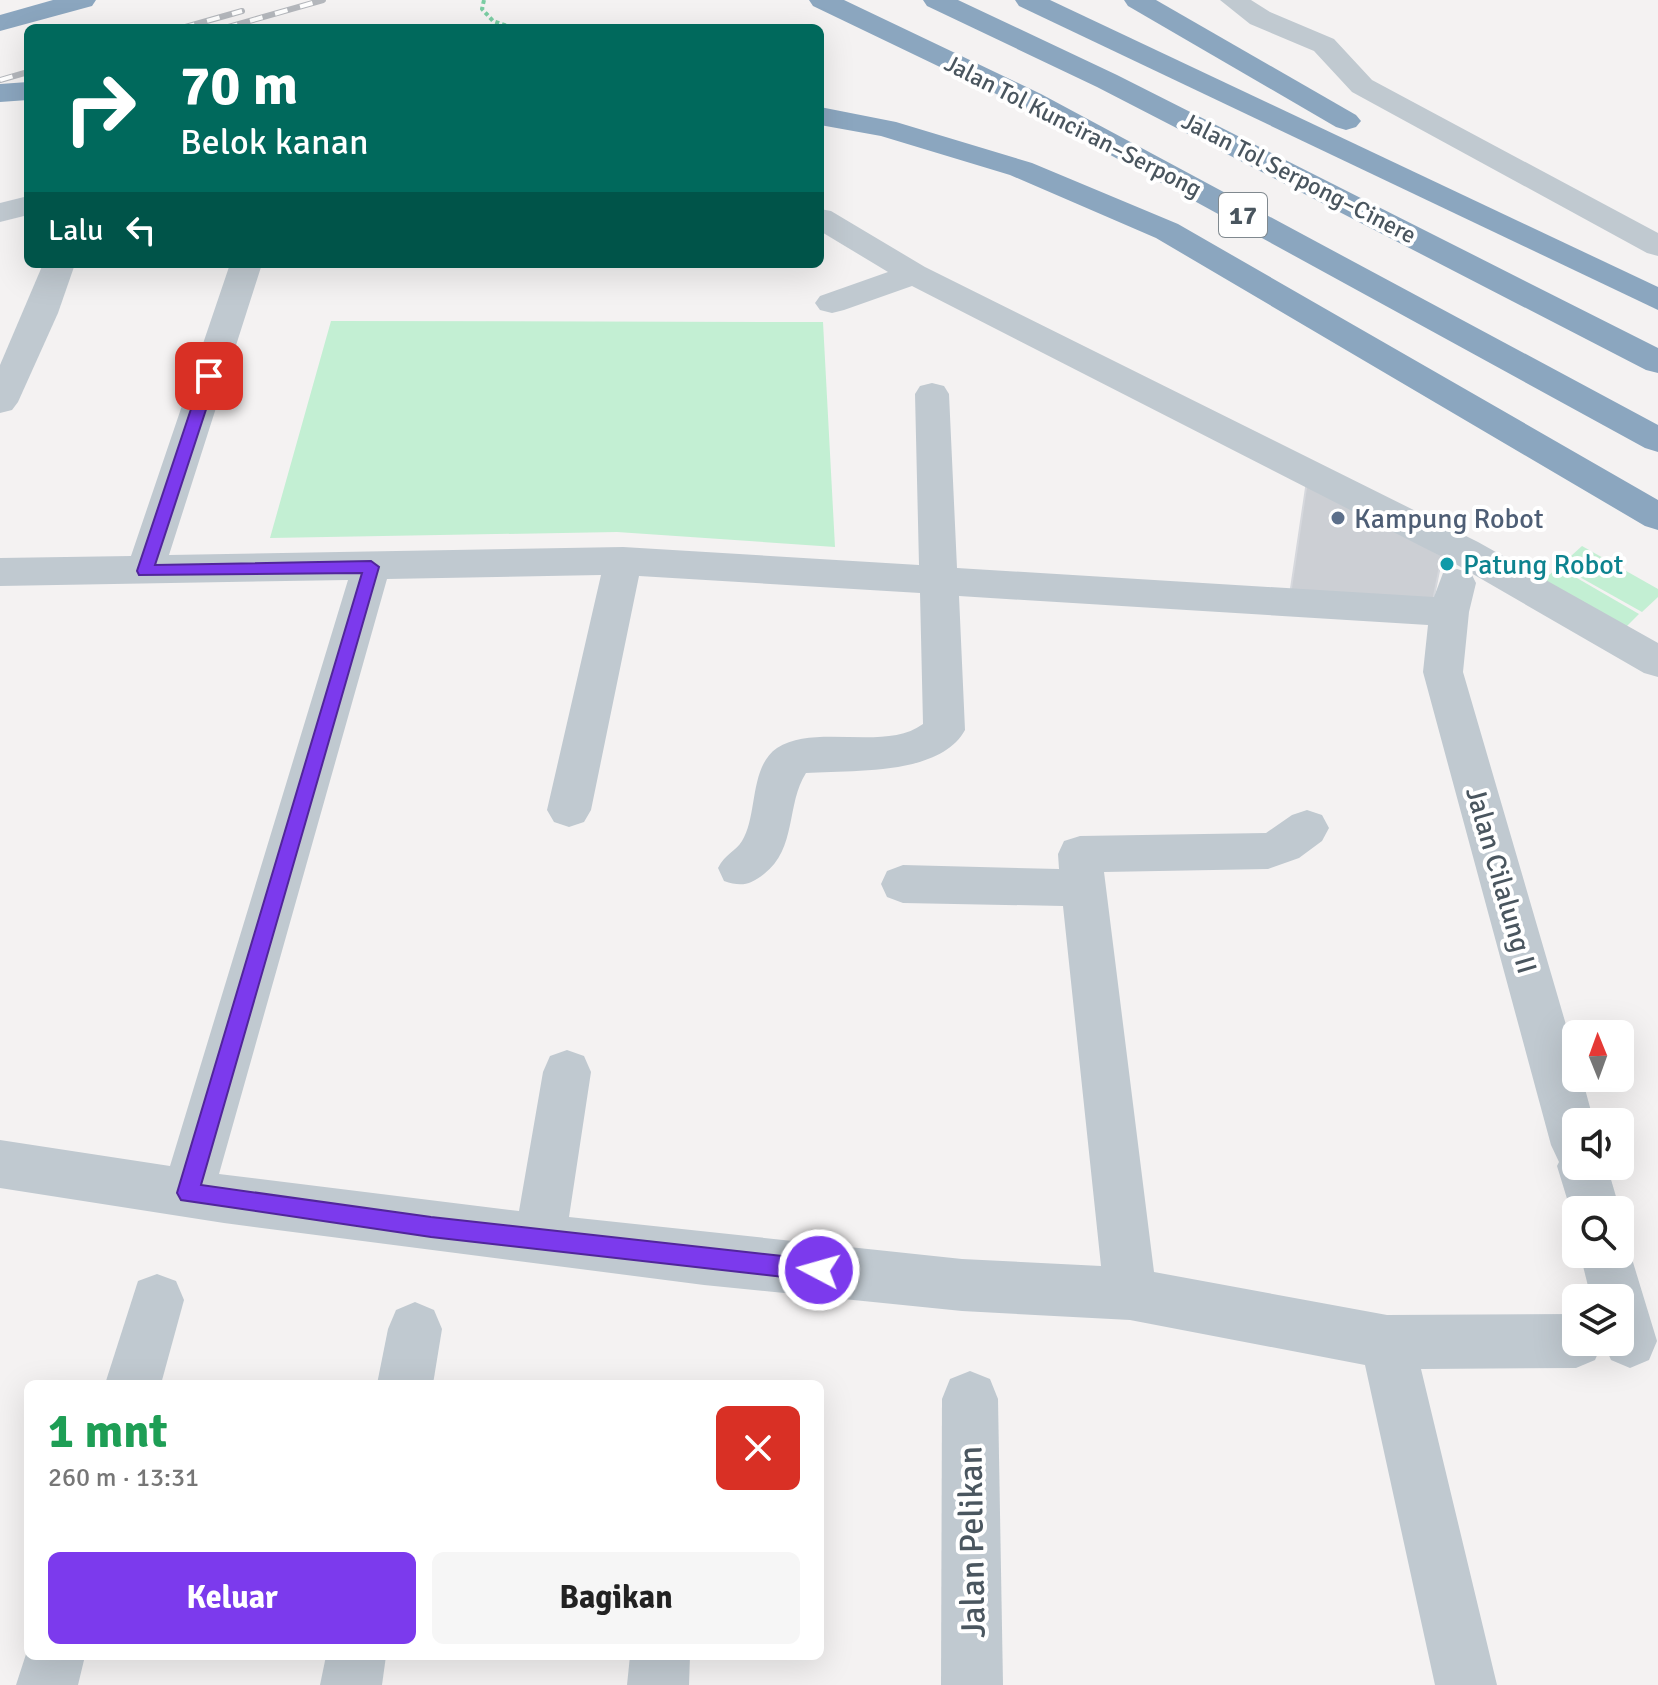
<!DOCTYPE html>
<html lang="id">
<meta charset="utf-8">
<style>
:root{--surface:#fff;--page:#f6f6f6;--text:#222;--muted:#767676;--accent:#7c3aed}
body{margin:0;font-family:Signika,sans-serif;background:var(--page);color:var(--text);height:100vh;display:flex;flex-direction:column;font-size:30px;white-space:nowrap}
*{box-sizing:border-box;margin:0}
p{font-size:26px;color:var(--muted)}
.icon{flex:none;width:44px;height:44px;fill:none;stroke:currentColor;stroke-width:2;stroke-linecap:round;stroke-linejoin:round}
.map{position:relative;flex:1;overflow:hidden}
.side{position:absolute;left:24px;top:1380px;width:800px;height:280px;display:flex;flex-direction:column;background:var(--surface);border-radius:12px;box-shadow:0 8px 32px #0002}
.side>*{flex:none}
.guide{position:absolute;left:24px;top:24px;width:800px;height:244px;border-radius:12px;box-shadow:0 8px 32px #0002;background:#00695c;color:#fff;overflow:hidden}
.needle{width:52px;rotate:359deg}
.fabs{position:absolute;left:1562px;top:1020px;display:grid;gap:16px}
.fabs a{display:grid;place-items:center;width:72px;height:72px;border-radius:12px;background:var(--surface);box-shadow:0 8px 32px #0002;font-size:40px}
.pin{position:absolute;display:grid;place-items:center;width:68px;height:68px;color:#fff;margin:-34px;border-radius:16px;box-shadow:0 4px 12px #0006}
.me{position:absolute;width:88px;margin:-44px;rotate:276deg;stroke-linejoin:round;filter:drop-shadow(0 0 6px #0008)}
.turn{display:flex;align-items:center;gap:28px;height:168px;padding:0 24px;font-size:36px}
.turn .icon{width:104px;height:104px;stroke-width:2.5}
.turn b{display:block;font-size:56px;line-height:68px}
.then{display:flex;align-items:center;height:76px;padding:0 24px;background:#0003;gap:16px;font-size:30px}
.round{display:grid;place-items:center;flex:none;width:84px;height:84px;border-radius:12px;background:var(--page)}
.head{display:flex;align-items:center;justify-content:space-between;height:136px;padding:0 24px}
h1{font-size:48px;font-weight:700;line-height:60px;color:#1e9e55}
.cta{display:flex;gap:16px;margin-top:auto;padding:16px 24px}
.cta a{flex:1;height:92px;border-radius:12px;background:var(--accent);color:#fff;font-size:32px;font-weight:700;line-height:92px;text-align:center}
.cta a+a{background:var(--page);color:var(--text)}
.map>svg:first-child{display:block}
.green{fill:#c3efd3}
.building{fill:#cccfd4;stroke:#d6d8dd;stroke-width:2}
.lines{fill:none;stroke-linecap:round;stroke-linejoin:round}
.path{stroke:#7bcda3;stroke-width:4;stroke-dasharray:4 3;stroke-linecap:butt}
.street{fill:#c0c9d0;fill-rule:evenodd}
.highway{fill:#8ba6bf;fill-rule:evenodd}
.rail-casing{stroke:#b4b7bc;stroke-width:6}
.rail{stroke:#fff;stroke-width:4;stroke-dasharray:13;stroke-linecap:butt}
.route{fill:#7c3aed;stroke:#51269a;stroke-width:2}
.service-dot{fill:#5c6f8a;stroke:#fff;stroke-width:3}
.culture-dot{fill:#0f9aa8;stroke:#fff;stroke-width:3}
.labels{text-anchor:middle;stroke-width:8;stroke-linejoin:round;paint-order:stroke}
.far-street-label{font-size:24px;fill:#4a565f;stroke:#fff}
.shield{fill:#fff;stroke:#80898f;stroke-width:2}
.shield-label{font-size:26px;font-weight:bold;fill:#4a565f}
.service-label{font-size:28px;fill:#4e5e75;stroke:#fff;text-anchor:start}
.culture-label{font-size:28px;fill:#0d838f;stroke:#fff;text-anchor:start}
.street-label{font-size:28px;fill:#4a565f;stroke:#fff}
.near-street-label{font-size:34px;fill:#4a565f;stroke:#fff}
</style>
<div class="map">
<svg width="1658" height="1685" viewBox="0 0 1658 1685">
<rect width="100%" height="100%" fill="#f4f2f2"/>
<!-- green -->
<g class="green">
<path d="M331,321L823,322L835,547L617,532L270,538Z"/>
<path d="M1582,546L1658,589V597L1642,612L1560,566Z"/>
<path d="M1558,567L1639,614L1618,635L1536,587Z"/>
</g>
<!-- building -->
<path class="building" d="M1307,481L1442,556L1433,601L1290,595Z"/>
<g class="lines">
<!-- path -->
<path class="path" d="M484,0L482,9L493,21L513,28"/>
<!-- street -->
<g class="street">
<path d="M1220,0H1251L1270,12L1334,39L1372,80L1658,233V256L1647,253L1352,92L1314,51L1250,24Z"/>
<path d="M28,196V215L0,222V203Z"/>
<path d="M820,209L831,211L925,267L1478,542L1658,643V677L1644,673L1452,562L912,286L844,310L832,313L820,310L815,303L820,296L888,272L820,231Z"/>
<path d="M43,264H75L58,313L18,402L12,410L0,413V365Z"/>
<path d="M230,264H262L169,555L623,547L919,565L915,394L920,386L932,383L944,386L949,394L957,568L1434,597L1443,573L1457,569L1471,573L1476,583L1469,612L1463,672L1576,1059V1078H1582L1594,1122H1576V1166H1607L1620,1210H1576V1228L1557,1166L1559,1162L1551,1145L1423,672L1428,625L959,596L965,730C940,776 852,770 806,773C786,804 797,849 764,874C750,885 741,887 724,881L718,868C725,854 736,851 742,841C758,816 749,767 777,748C816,723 885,752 923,724L920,593L639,576L591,810L584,822L569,827L554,822L547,810L601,575L387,579L219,1174L519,1211L543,1072L550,1056L567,1050L584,1056L591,1072L569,1217L962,1259L1101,1266L1063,906L903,903L887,897L881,884L887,871L903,865L1059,869L1058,854L1064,841L1080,836L1266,833L1292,815L1307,810L1322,815L1329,828L1322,841L1299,858L1268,869L1104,872L1154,1272L1387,1315L1576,1314V1342H1603L1595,1360L1576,1368L1421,1369L1497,1685H1435L1365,1365L1130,1320L962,1311L704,1285L224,1223L0,1188V1140L170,1166L348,580L0,586V558L131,556Z"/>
<path d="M1620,1234L1625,1236L1657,1341L1649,1360L1630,1368L1611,1360L1603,1342H1620V1298H1591L1580,1254H1620Z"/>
<path d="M157,1274L176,1281L184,1300L161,1384H105L138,1281Z"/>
<path d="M415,1302L434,1310L442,1329L433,1384H377L388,1329L396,1310Z"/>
<path d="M970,1371L990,1379L998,1399L1003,1685H941L942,1399L950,1379Z"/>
<path d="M28,1648V1656H85L78,1685H16Z"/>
<path d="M326,1656H386L382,1685H320Z"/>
<path d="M630,1656H690L689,1685H627Z"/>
</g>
<!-- highway -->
<g class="highway">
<path d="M53,0H96L92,6L0,31V15Z"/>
<path d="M809,0H844L1041,94L1658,425V452L1645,448L1021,106L813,6Z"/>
<path d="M923,0H958L1117,75L1658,348V373L1646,370L1097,87L927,6Z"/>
<path d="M1015,0H1050L1658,287V310L1019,6Z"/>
<path d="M1124,0H1156L1356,115L1361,121L1356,127L1346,130L1336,127L1128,6Z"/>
<path d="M28,82V100L0,102V84Z"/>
<path d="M820,107L896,122L1032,163L1178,224L1658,500V530L1645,526L1156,238L1010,175L881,136L820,125Z"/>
</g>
<!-- rail casing -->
<g class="rail-casing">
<g id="rail">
<path d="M182,28L242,11"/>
<path d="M225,28L323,0"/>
<path d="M0,80L28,72"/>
</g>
</g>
<!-- rail -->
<use href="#rail" class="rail"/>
</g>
<!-- route -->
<path class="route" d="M209,371L217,376L155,565L371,561L379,567L201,1185L431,1217L819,1260L827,1263L830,1270L827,1278L819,1281L431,1237L181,1200L177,1193L362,573L139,575L137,571L202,376Z"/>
<!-- markers -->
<circle class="service-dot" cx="1338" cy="518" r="8"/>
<circle class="culture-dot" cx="1447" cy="564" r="8"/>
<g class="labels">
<!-- far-street labels -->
<g class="far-street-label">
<text transform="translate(1073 126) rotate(27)" y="8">Jalan Tol Kunciran–Serpong</text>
<text transform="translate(1299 178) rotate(27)" y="8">Jalan Tol Serpong–Cinere</text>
</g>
<!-- shield labels -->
<rect class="shield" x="1219" y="193" width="48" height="44" rx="6"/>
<g class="shield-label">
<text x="1243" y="224">17</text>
</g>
<!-- service labels -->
<g class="service-label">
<text x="1354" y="528">Kampung Robot</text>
</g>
<!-- culture labels -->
<g class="culture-label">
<text x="1463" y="574">Patung Robot</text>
</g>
<!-- street labels -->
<g class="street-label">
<text transform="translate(1502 880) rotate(74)" y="10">Jalan Cilalung II</text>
</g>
<!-- near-street labels -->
<g class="near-street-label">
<text transform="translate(971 1542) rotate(-91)" y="12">Jalan Pelikan</text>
</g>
</g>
</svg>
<div class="fabs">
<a><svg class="needle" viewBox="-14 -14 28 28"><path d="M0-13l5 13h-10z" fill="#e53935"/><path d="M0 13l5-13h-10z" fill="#767676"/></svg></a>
<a><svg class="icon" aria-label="sound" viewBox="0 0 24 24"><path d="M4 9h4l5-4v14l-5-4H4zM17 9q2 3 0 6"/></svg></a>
<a><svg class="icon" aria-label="search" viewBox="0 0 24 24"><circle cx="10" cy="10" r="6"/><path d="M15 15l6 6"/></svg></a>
<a><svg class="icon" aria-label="layers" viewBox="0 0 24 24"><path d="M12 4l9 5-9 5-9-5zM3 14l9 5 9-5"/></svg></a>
</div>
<div class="pin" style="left:209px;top:376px;background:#d93025"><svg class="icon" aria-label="arrive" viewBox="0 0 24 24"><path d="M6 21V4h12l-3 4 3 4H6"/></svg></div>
<svg class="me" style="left:819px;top:1270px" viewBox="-20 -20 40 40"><circle r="17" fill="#7c3aed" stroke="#fff" stroke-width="3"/><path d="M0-11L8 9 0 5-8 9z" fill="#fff"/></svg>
<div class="guide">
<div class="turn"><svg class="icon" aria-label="right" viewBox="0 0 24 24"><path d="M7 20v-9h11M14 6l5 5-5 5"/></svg><div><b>70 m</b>Belok kanan</div></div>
<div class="then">Lalu<svg class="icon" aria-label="left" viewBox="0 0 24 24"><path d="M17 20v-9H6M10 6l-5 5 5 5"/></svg></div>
</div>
<section class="side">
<div class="head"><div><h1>1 mnt</h1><p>260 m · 13:31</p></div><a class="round" style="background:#d93025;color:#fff"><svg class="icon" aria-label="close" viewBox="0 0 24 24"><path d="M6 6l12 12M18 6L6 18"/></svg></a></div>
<div class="cta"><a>Keluar</a><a>Bagikan</a></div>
</section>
</div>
